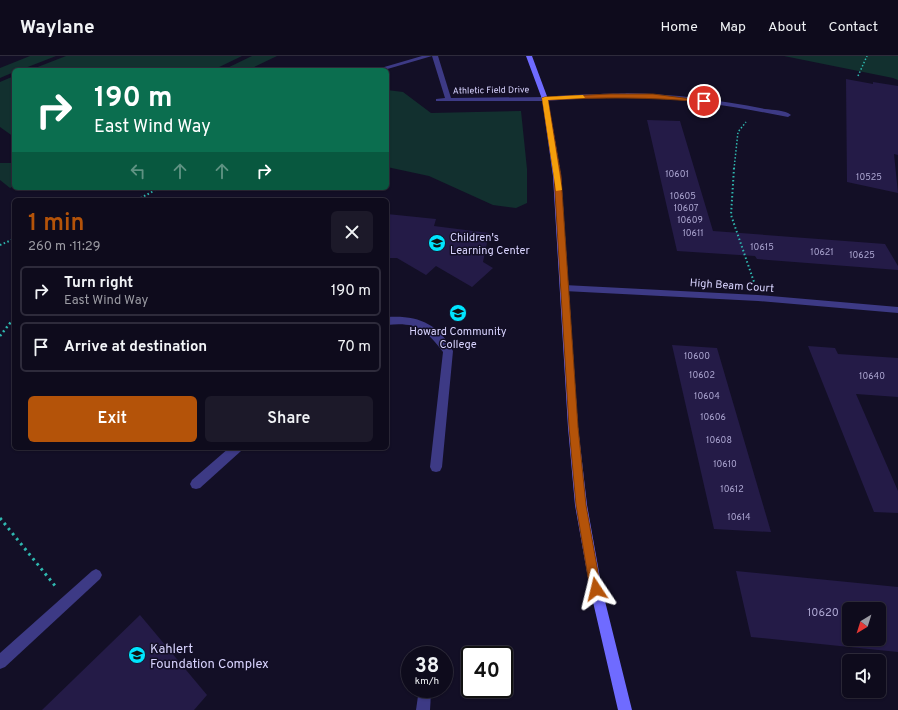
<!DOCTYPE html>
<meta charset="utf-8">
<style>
:root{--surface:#0e0b1c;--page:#1c1929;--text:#f1f3f6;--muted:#9b9ba3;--line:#2e2b3b;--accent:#b45309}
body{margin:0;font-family:Overpass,sans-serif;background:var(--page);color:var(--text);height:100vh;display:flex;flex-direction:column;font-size:15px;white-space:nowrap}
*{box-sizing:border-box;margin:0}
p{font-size:13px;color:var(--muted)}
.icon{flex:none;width:22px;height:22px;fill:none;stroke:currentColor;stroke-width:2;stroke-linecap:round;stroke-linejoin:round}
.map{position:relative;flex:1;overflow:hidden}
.drawer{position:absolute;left:12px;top:142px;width:377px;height:252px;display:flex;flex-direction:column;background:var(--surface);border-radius:6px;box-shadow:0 1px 3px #0004,0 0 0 1px var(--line)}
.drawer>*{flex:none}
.guide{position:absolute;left:12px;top:12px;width:377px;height:122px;border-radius:6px;box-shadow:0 1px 3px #0004,0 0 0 1px var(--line);background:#0b6e4f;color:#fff;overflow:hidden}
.needle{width:26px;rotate:218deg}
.tools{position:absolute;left:842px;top:546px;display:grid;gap:8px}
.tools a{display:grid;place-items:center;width:44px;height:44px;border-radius:6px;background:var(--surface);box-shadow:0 1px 3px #0004,0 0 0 1px var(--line);font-size:20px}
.speed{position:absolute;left:401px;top:590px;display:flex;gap:8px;font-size:20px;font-weight:700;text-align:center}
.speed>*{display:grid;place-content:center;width:52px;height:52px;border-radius:50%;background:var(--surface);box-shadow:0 1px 3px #0004,0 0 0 1px var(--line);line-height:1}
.speed small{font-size:10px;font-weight:400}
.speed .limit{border:2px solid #111;border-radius:6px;background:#fff;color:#111}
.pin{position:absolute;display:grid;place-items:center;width:34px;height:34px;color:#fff;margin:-17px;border:2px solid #fff;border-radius:50%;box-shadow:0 1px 4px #0007}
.me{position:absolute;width:44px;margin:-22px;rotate:350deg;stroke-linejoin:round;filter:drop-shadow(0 0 3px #0008)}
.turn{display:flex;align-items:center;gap:14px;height:84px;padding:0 16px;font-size:18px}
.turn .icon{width:52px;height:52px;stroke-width:2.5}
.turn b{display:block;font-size:28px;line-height:34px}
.lanes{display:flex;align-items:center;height:38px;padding:0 16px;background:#0003;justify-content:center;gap:20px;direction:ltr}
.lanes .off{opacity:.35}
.round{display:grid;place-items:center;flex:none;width:42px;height:42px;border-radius:6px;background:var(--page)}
.overview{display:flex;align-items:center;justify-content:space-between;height:68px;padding:0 16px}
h1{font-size:24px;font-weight:600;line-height:30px;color:var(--accent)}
.primary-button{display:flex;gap:8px;margin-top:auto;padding:8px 16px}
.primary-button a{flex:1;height:46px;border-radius:6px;background:var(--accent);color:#fff;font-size:16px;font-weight:600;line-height:46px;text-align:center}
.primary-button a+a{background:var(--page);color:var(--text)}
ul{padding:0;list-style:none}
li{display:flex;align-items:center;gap:12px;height:50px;margin:0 8px 6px;padding:0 8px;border:2px solid var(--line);border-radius:6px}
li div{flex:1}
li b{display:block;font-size:15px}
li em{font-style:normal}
header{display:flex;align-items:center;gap:24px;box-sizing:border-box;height:56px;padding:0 20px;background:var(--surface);border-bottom:1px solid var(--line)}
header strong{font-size:19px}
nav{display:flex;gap:22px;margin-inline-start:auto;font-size:14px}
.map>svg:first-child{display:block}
.green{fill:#12302f}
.building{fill:#241b47;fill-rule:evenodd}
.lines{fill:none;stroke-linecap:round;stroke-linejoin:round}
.path-far3{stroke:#2fb8b0;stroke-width:1.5;stroke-dasharray:1.5 2;stroke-linecap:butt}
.path-far2{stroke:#2fb8b0;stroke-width:2;stroke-dasharray:1.5 2.5;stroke-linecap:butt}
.path-far1{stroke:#2fb8b0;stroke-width:2.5;stroke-dasharray:2 3;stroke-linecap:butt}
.path{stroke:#2fb8b0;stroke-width:3;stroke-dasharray:2.5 4;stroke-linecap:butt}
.lane{fill:#3d3a85;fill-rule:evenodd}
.street{fill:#3d3a85;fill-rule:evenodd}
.secondary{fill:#6f6bff;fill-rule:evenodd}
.route{fill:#b45309;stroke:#753606}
.slow{fill:#f59e0b}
.labels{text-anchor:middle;stroke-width:3;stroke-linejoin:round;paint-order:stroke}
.far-street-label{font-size:9px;fill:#d9d4ff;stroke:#130f26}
.number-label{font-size:9px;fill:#aca6d1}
.poi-label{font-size:11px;fill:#d9d4ff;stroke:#130f26;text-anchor:start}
.street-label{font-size:11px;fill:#d9d4ff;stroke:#130f26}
.near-number-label{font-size:11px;fill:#aca6d1}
.near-poi-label{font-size:13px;fill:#d9d4ff;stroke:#130f26;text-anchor:start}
</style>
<header>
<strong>Waylane</strong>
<nav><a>Home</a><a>Map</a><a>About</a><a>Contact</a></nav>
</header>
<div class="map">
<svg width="898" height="654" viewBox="0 0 898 654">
<rect width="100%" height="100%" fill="#130f26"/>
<!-- green -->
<g class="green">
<path d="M30,0H56L20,14H14V16L0,22V12Z"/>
<path d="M66,0H242L213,14H30Z"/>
<path d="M252,0H277L248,14H223Z"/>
<path d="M784,0H898V24L893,22Z"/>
<path d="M14,20V81L0,71V26Z"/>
<path d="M387,34L403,36L431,57L521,55L527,113V147L516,152L493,149L429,120L387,111Z"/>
<path d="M0,107H14V130L10,132L0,124Z"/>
</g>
<!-- building -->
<g class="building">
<path d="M846,23L873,28V26L898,30V99L894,98L898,137L847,126Z"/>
<path d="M647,64L680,65L713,175L885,188L898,210V214L757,203L755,200L677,195Z"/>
<path d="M387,158L436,163L434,170L489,177L483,206L493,212L472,231L436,210L426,219L397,202H387Z"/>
<path d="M672,289L717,292L771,476L714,473Z"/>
<path d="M808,290L835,292L838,298L898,302V341L856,338L898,435V457L874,456Z"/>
<path d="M736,515L898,531V596L751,581ZM849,553H879V583H849Z"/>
<path d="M140,559L207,639L194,654H42Z"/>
</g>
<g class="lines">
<!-- path-far3 -->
<g class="path-far3">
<path d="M858,20L867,0"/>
<path d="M734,113L738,76L746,66"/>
</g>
<!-- path-far2 -->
<g class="path-far2">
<path d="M734,112L731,159L754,226"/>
<path d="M137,144L159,132"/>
<path d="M0,189L14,183"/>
</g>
<!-- path-far1 -->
<path class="path-far1" d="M0,280L14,262"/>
<!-- path -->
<path class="path" d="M0,462L56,531"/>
<!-- lane -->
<g class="lane">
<path d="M422,0H432L384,14H374Z"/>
<path d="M432,0H438L451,42L545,41L548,43L545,45H436V43L445,42Z"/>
<path d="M387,261C417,259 438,267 453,295L442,411L440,415L436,416L432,415L430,411L443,296C425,273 417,266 387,269Z"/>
<path d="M229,392H242L241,395L200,432L196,433L192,432L190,428L192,424Z"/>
<path d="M96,513L100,515L102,519L100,523L5,611L0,613V597L92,515Z"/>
<path d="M419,633H429L431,637L430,654H416Z"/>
</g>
<!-- street -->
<g class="street">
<path d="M628,37C674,38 720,44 765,53C773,54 785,54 791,59L788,61C741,52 694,43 646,42C612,40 579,43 545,45L542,43C549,38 615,38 628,37Z"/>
<path d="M564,229L758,239L898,251V257L758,245L564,235L560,232Z"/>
</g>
<!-- secondary -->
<path class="secondary" d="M526,0H532L548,43L561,120L578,371L587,449L602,533L632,654H618L590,533L575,449L568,371L553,120L542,43Z"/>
</g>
<!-- route -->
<path class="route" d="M610,38H653L707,45L704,46C651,41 601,41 548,44L561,120L578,371L586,449L601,533L600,537L596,539L591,537L590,533L576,449L569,371L554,120L542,42L545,41Z"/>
<!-- slow -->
<path class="slow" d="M583,39L585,42L548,44L562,134L556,135L542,42L545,41Z"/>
<!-- icons -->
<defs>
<g id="university-disc" transform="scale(0.9)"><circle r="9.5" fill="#00e5ff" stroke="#130f26"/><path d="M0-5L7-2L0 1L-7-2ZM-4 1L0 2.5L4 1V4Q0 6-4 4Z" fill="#111"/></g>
</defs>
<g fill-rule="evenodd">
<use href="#university-disc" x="437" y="187"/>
<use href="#university-disc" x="458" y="257"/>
<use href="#university-disc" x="137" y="599"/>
</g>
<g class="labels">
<!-- far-street labels -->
<g class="far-street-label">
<text transform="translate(491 34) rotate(-1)" y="3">Athletic Field Drive</text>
</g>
<!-- number labels -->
<g class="number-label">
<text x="677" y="121">10601</text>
<text x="869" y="124">10525</text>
<text x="683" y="143">10605</text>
<text x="686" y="155">10607</text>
<text x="690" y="167">10609</text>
<text x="693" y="180">10611</text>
<text x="762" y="194">10615</text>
<text x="822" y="199">10621</text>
<text x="862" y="202">10625</text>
<text x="697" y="303">10600</text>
<text x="702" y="322">10602</text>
<text x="872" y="323">10640</text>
<text x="707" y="343">10604</text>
<text x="713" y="364">10606</text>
<text x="719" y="387">10608</text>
<text x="725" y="411">10610</text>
<text x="732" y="436">10612</text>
<text x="739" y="464">10614</text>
</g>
<!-- poi labels -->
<g class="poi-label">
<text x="450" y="185">Children's<tspan x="450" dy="13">Learning Center</tspan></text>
<text x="458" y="279" text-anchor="middle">Howard Community<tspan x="458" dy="13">College</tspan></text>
</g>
<!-- street labels -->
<g class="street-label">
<text transform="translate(732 229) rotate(4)" y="4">High Beam Court</text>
</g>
<!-- near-number labels -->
<g class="near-number-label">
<text x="823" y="560">10620</text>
</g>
<!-- near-poi labels -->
<g class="near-poi-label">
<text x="150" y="597">Kahlert<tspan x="150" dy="15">Foundation Complex</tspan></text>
</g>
</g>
</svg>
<div class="tools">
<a><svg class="needle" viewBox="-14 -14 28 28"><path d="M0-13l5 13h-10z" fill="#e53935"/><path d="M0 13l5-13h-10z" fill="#9b9ba3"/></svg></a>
<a><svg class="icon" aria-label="sound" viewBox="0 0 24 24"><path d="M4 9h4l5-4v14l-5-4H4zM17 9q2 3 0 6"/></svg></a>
</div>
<div class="speed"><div>38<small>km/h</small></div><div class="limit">40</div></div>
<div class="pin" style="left:704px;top:45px;background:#d93025"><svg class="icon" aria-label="arrive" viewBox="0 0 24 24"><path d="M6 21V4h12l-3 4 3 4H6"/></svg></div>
<svg class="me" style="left:596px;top:533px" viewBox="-20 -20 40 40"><path d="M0-17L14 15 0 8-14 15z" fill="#b45309" stroke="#fff" stroke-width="4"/></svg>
<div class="guide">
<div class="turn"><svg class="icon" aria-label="right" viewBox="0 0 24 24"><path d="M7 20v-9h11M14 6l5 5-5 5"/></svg><div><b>190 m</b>East Wind Way</div></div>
<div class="lanes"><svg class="icon off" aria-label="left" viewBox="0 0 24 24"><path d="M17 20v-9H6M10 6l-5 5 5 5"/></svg><svg class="icon off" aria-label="ahead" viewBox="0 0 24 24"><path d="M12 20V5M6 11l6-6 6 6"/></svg><svg class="icon off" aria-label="ahead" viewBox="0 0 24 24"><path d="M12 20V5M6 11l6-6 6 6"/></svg><svg class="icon" aria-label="right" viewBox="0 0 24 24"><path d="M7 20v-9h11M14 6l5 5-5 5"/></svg></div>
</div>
<section class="drawer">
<div class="overview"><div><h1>1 min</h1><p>260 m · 11:29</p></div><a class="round"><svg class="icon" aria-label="close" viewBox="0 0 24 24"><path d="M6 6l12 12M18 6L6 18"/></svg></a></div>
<ul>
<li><svg class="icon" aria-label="right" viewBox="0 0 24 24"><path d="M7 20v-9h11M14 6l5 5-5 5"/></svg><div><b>Turn right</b><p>East Wind Way</p></div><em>190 m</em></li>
<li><svg class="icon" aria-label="arrive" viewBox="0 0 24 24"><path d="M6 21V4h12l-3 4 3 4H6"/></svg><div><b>Arrive at destination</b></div><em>70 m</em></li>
</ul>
<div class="primary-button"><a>Exit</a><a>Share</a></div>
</section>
</div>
